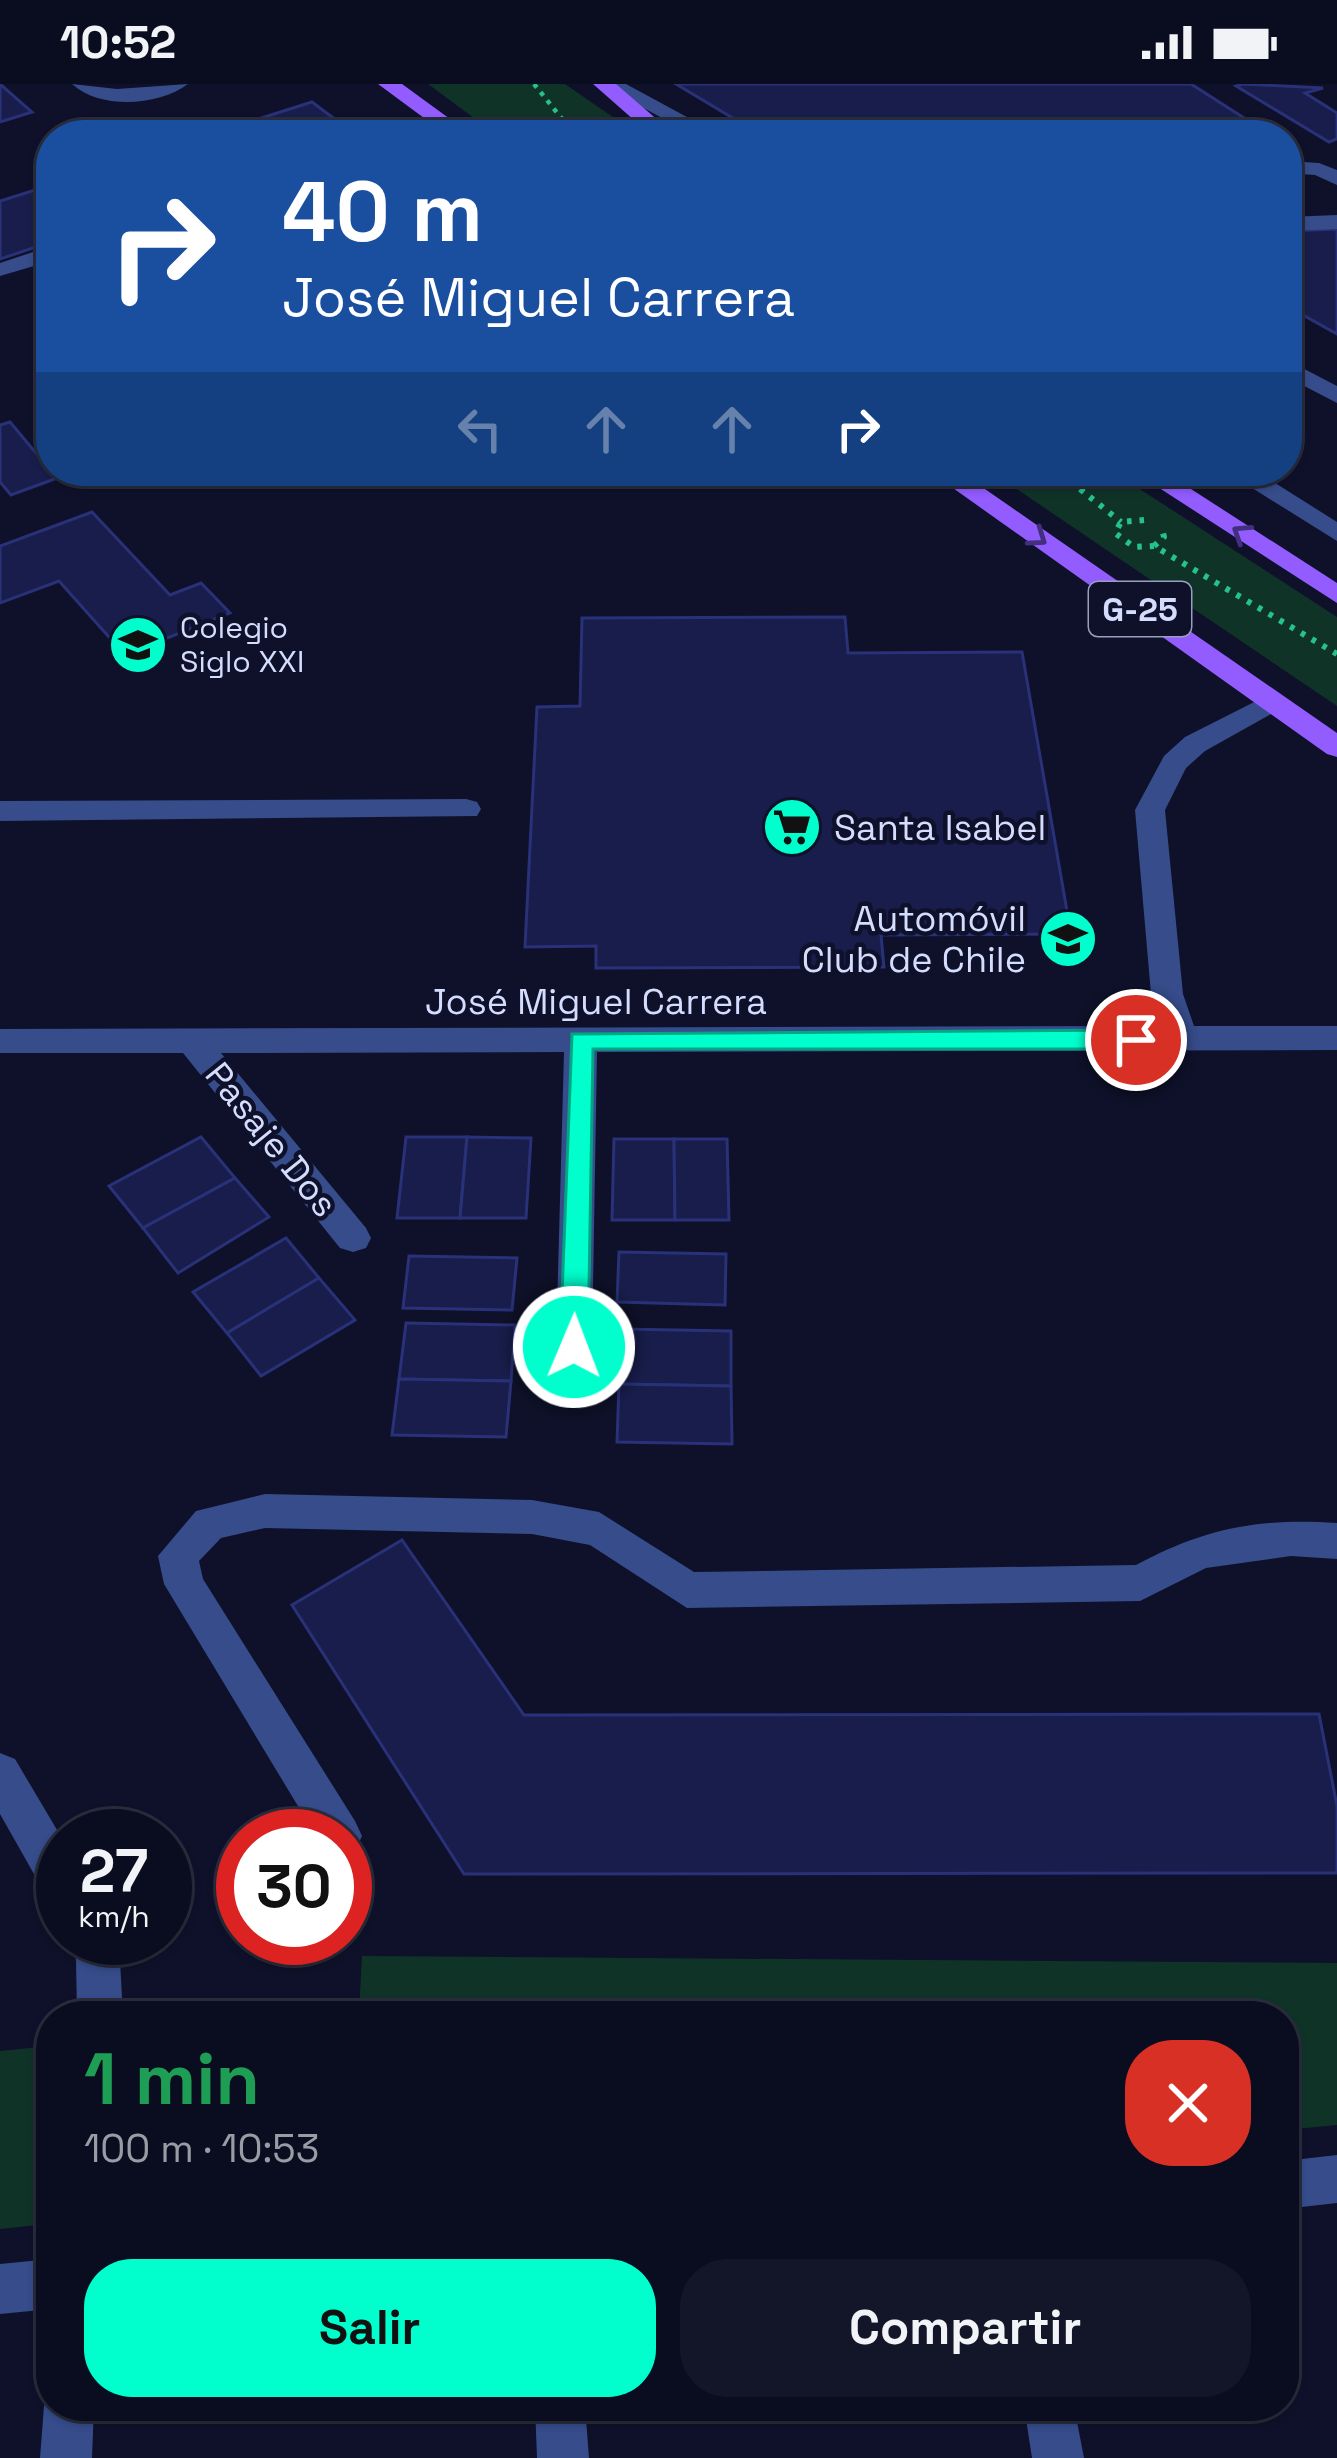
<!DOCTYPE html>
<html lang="es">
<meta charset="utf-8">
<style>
:root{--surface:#0a0d1f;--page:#131628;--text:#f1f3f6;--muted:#999ca4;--line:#2a2d3d;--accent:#01ffcd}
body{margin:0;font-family:"Space Grotesk",sans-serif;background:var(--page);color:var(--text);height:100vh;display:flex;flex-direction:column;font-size:45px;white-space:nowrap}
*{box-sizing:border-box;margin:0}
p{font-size:39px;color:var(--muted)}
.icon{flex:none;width:66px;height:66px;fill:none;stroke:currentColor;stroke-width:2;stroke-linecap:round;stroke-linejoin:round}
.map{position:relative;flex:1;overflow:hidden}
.side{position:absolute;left:36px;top:1917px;width:1263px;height:420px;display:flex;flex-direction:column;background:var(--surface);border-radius:48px;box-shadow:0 3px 9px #0004,0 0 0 3px var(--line)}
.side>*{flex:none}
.guide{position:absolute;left:36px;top:36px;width:1266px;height:366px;border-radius:48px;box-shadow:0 3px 9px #0004,0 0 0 3px var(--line);background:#1a4fa0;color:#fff;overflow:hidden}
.speed{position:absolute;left:36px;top:1725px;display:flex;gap:24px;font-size:60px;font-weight:700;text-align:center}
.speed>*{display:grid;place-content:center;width:156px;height:156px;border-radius:50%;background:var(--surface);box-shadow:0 3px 9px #0004,0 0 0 3px var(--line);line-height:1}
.speed small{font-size:30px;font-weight:400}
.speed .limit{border:18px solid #d22;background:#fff;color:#111}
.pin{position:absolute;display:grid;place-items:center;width:102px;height:102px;color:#fff;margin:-51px;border:6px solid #fff;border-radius:50%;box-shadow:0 3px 12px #0007}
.me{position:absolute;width:132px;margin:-66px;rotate:1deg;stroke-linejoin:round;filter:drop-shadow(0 0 9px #0008)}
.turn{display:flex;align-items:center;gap:42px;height:252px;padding:0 48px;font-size:54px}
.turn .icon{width:156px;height:156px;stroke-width:2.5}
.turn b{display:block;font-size:84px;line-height:102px}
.lanes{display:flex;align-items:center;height:114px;padding:0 48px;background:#0003;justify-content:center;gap:60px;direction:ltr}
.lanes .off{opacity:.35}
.round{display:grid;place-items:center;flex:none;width:126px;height:126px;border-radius:48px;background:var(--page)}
.headline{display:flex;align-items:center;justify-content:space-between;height:204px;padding:0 48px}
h1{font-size:72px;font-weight:700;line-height:90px;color:#1e9e55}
.button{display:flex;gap:24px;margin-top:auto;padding:24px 48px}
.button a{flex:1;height:138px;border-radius:48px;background:var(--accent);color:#111;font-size:48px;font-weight:700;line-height:138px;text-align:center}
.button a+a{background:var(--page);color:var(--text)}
.status{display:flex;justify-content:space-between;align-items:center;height:84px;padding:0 60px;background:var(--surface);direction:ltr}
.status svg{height:33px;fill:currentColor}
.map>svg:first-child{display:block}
.green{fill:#103328}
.building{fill:#181d4b;stroke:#293179;stroke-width:3}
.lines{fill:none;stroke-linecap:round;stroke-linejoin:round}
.path-far1{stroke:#26c28b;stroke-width:4.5;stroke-dasharray:4.5 6;stroke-linecap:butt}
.path{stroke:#26c28b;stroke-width:6;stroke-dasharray:4.5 8;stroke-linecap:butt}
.minor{fill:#364c8b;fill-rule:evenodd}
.major{fill:#925cff;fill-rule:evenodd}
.oneway{stroke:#432f7f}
.route{fill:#01ffcd;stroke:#01a685;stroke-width:3}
.labels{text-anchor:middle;stroke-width:9;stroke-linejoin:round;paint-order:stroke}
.far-poi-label{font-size:30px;fill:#d5ddff;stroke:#0e1129;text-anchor:start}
.shield{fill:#0e1129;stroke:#99a0bf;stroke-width:3}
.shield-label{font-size:33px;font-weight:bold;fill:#d5ddff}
.poi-label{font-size:36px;fill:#d5ddff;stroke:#0e1129;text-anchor:start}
.street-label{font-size:36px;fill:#d5ddff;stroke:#0e1129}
</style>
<div class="status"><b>10:52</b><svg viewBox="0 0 49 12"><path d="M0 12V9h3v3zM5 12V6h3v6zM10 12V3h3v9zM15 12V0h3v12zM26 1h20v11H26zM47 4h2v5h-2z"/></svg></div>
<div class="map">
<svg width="1337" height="2374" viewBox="0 0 1337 2374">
<rect width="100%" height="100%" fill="#0e1129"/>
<!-- green -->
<g class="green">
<path d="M428,0H565L639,51H497Z"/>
<path d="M990,387H1112L1337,533V622Z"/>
<path d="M362,1872L1337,1879V2041L1284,2046V1932H320L359,1930Z"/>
<path d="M51,1962L37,2141L0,2145V1967Z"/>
</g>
<!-- building -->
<g class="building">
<path d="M0,0L32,28L0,38Z"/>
<path d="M676,0H1191L1255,41L946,51H761Z"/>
<path d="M1243,0L1323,4L1305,9L1337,29V55L1329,58L1236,2Z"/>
<path d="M312,18L356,51H208Z"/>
<path d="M51,101V158L0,175V117Z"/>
<path d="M1337,145V250L1287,222V147Z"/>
<path d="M10,338L51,387L60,393L11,411L0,398V341Z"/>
<path d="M92,428L170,511L201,499L230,529L125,571L59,497L0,519V462Z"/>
<path d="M845,533L848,569L1022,568L1071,850L881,851L884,883L596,884V862L525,863L537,623L580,622L582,534Z"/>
<path d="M201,1053L235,1094L143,1144L109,1102Z"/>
<path d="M406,1053H467L460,1134H397Z"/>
<path d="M467,1053L531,1054L526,1134H460Z"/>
<path d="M614,1055H674L675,1136H612Z"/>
<path d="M674,1055H727L729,1136H675Z"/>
<path d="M235,1094L269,1133L178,1189L143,1144Z"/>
<path d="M286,1154L319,1194L227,1249L193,1208Z"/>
<path d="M619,1168L726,1170L725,1221L617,1218Z"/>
<path d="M409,1172L517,1174L512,1226L403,1224Z"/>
<path d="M319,1194L355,1236L261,1292L227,1249Z"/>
<path d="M406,1239L515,1241L511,1297L399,1295Z"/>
<path d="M621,1245L731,1247V1302L619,1300Z"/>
<path d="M399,1295L511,1297L506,1353L392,1351Z"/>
<path d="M619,1300L731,1302L732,1360L617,1358Z"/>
<path d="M402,1456L524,1631L1319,1630L1337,1722V1789L464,1790L292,1521Z"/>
</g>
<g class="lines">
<!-- path-far1 -->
<g class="path-far1">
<path d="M534,0L575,51"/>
<path d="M1057,387L1084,408"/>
</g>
<!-- path -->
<g class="path">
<path d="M1080,405L1121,438"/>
<path d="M1144,436L1121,438L1115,449L1134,463L1154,462L1337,570"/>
<path d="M1154,462L1164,453L1162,445"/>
</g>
<!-- minor -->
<g class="minor">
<path d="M72,0L117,5L188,0C159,22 100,26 72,0Z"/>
<path d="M600,0H626L720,51H693Z"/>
<path d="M438,29L448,35L445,39L412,51H381Z"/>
<path d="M1287,77L1319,79L1337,86V101L1315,91L1287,89Z"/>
<path d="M1337,131V145L1287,147V133Z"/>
<path d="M51,162V177L0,192V179Z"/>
<path d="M1287,276L1337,302V319L1287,293Z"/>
<path d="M1225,387H1256L1337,438V457Z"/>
<path d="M1272,609L1282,612L1286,618L1282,624L1205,667L1186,684L1165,726L1183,910L1194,942H1337V966L597,968L592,1263L587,1274L574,1278L561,1274L556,1263L564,968L221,969L366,1144L371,1154L366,1164L353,1168L340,1164L183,969H0V945L1161,942L1151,910L1135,726L1164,672L1185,653Z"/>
<path d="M466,715L477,718L481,725L477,732L0,737V717Z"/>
<path d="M265,1410L532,1416L599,1428L694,1488L1136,1481C1205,1444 1258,1434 1337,1439V1475L1291,1472L1206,1484L1140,1517L687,1524L590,1461L532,1450L265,1444L221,1454L199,1477L203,1495L355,1737L362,1752L355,1767L345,1771V1752H316L164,1500L158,1472L196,1427Z"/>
<path d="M0,1669L15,1675L63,1756V1820L47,1813L0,1730Z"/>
<path d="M69,1854H113L120,1876L123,1932H77L76,1876Z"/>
<path d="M1337,2071V2119L1284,2125V2077Z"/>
<path d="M51,2175V2225L0,2230V2180Z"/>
<path d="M51,2304V2322H94L92,2374H40L44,2322Z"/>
<path d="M535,2322H585L589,2374H537Z"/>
<path d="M1024,2322H1074L1084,2374H1032Z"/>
</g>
<!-- major -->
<g class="major">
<path d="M378,0H402L472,51H447Z"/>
<path d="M593,0H616L675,51H651Z"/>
<path d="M929,387H959L1337,649V673L1327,670Z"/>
<path d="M1133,387H1163L1337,499V519Z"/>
</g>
</g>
<!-- one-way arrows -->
<defs><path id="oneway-chevron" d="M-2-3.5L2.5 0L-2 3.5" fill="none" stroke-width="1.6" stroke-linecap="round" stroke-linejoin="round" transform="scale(3)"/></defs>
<g class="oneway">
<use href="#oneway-chevron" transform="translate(1241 449) rotate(-147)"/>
<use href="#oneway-chevron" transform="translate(1038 454) rotate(35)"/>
</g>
<!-- route -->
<path class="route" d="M1136,946L1148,956L1136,965H593L588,1263L584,1272H564L560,1263L572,950Z"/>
<!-- icons -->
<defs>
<g id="school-disc" transform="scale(3)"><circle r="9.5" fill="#01ffcd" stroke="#0e1129"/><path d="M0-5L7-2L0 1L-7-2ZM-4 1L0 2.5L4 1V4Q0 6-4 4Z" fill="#111"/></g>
<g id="supermarket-disc" transform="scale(3)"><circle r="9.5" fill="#01ffcd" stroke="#0e1129"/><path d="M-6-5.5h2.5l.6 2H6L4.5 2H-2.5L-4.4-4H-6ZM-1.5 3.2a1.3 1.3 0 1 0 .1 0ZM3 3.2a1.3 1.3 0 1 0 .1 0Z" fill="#111"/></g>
<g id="university-disc" transform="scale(3)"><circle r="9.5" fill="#01ffcd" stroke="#0e1129"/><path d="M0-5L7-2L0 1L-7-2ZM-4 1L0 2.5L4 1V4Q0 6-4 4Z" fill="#111"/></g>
</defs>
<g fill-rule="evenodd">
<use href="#school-disc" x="138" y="561"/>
<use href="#supermarket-disc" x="792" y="743"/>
<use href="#university-disc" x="1068" y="855"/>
</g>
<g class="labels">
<!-- far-poi labels -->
<g class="far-poi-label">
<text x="180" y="554">Colegio<tspan x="180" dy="34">Siglo XXI</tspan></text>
</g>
<!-- shield labels -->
<rect class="shield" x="1089" y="498" width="102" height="54" rx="9"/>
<g class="shield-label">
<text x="1140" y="537">G-25</text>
</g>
<!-- poi labels -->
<g class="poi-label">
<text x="834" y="756">Santa Isabel</text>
<text x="1026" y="847" text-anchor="end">Automóvil<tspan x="1026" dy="41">Club de Chile</tspan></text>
</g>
<!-- street labels -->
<g class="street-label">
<text x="596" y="930">José Miguel Carrera</text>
<text transform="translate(272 1055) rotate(51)" y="13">Pasaje Dos</text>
</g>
</g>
</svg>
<div class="speed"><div>27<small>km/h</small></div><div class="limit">30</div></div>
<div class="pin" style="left:1136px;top:956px;background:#d93025"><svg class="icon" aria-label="arrive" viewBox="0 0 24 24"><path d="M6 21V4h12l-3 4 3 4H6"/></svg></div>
<svg class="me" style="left:574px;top:1263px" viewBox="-20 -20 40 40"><circle r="17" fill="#01ffcd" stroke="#fff" stroke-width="3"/><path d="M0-11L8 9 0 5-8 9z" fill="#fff"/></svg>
<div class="guide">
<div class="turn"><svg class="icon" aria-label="right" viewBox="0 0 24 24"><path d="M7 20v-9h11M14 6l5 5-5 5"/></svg><div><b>40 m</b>José Miguel Carrera</div></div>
<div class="lanes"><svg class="icon off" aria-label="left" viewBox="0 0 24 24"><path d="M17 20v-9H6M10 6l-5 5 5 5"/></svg><svg class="icon off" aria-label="ahead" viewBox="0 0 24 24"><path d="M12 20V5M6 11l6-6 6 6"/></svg><svg class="icon off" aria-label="ahead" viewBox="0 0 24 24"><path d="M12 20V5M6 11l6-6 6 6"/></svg><svg class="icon" aria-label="right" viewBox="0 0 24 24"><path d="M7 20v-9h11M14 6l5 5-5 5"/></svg></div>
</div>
<section class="side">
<div class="headline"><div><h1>1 min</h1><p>100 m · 10:53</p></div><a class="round" style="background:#d93025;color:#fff"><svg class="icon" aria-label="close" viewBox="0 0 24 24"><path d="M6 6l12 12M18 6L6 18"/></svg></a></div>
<div class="button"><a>Salir</a><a>Compartir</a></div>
</section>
</div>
